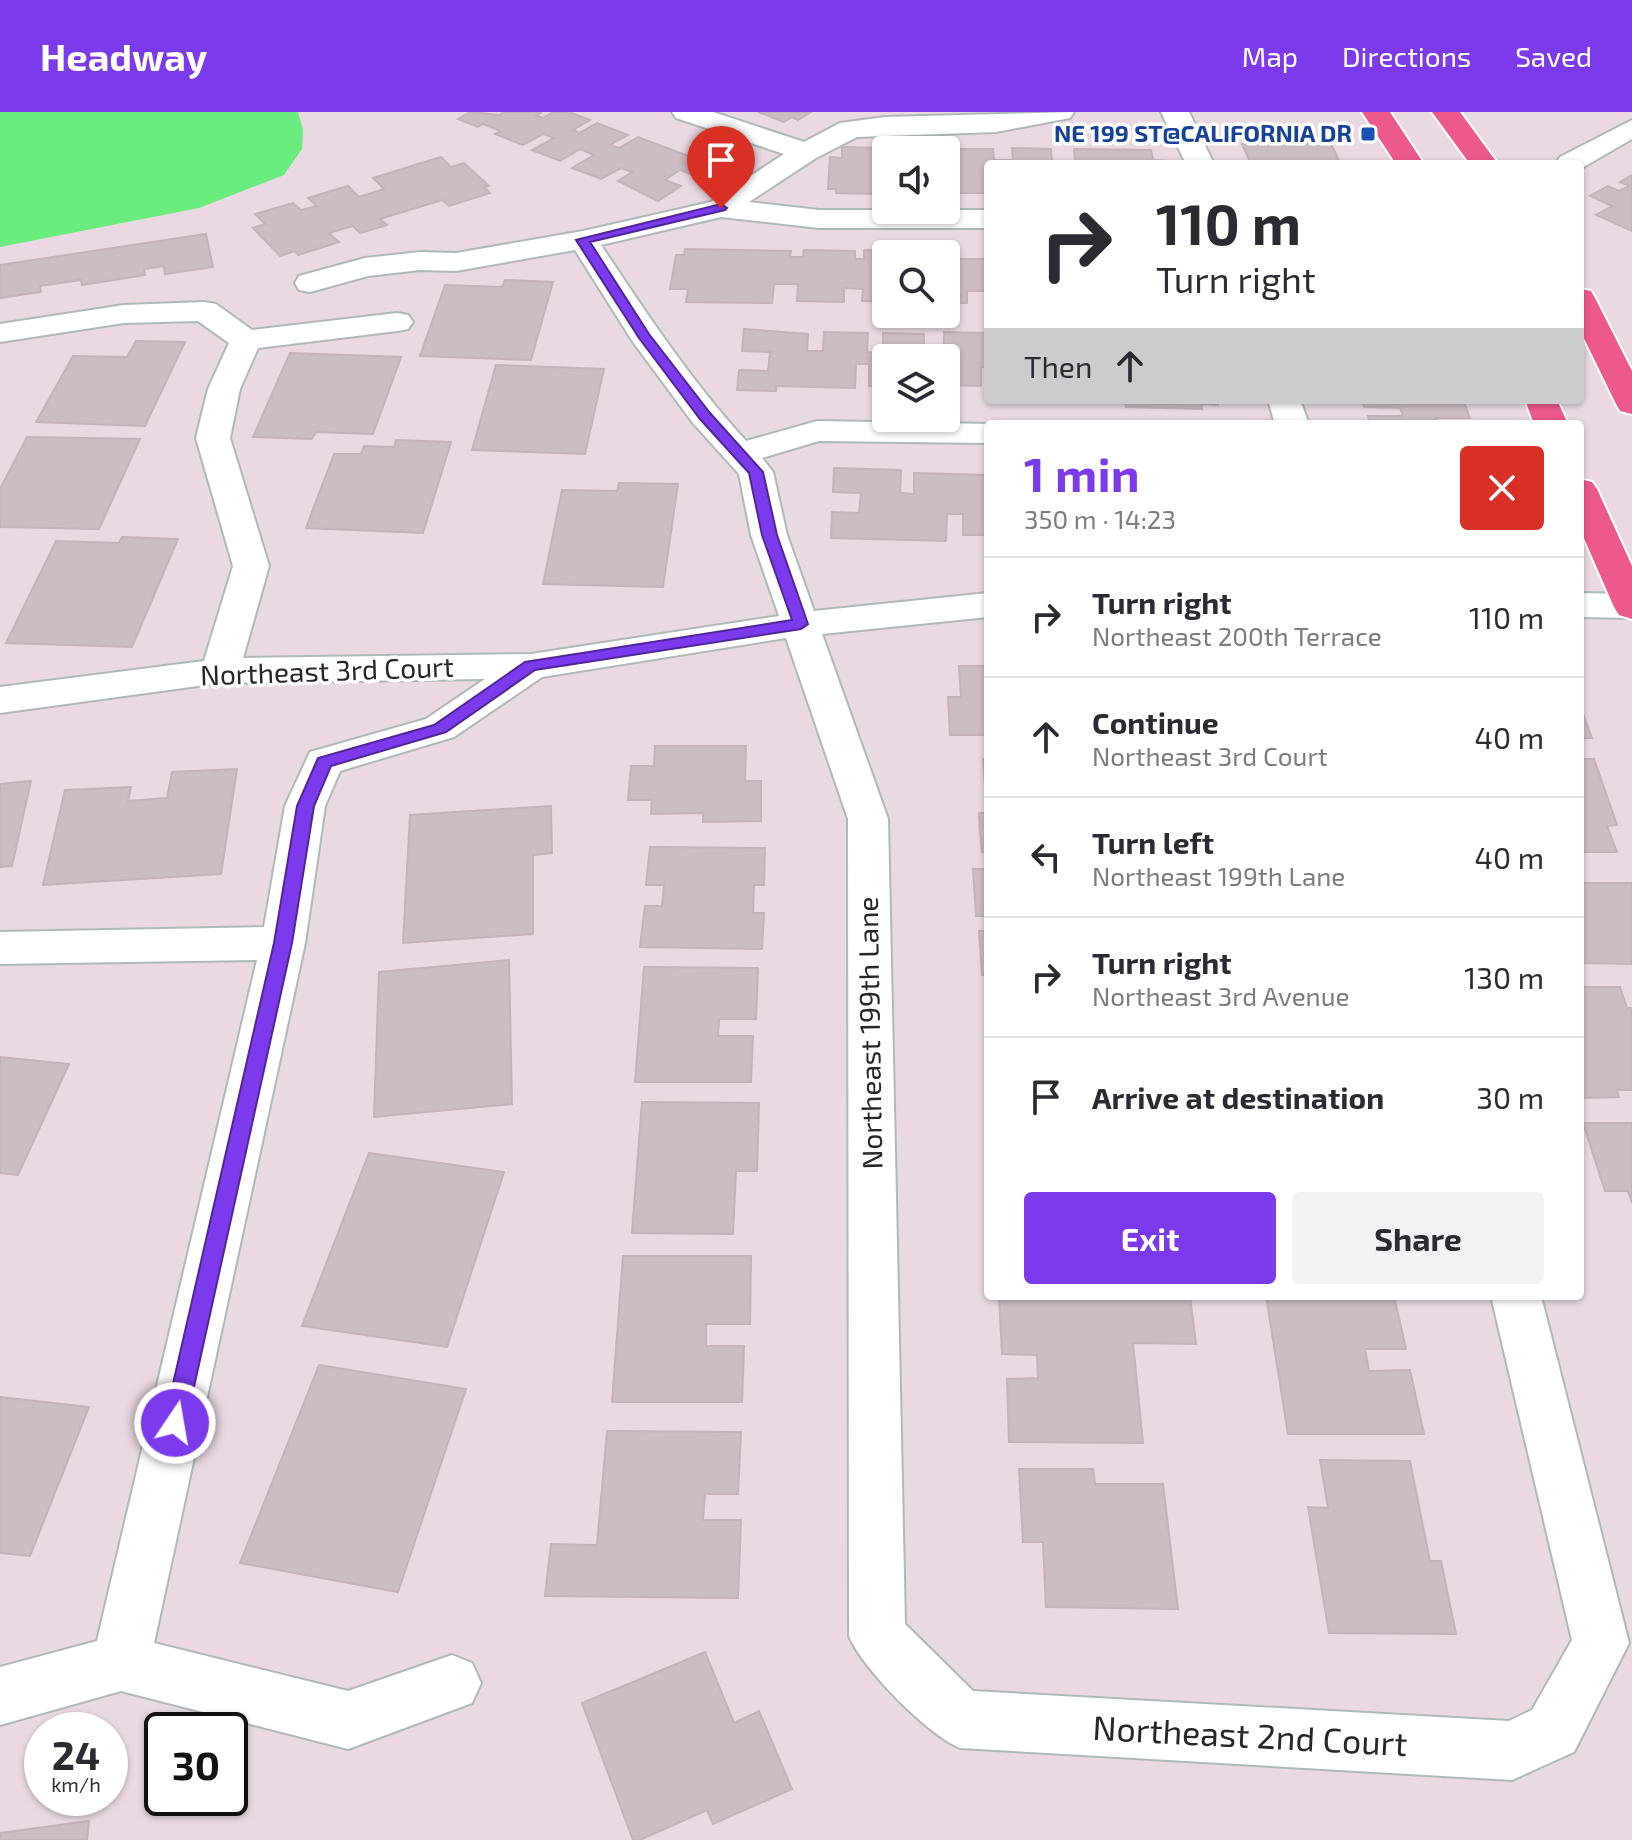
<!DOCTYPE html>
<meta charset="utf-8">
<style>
:root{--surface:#fff;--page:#f2f2f3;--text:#2b2b33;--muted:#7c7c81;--line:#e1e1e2;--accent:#7c3aed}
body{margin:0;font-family:"Exo 2",sans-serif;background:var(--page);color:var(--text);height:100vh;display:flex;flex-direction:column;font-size:30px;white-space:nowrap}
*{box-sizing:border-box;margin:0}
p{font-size:26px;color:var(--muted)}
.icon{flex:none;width:44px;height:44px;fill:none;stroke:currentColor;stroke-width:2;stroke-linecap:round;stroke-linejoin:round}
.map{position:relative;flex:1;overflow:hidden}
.drawer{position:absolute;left:984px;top:308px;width:600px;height:880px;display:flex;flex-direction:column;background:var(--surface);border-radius:8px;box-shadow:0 2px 6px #0004}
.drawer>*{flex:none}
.hud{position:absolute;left:984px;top:48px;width:600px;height:244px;border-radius:8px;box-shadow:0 2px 6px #0004;background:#fff;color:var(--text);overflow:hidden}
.controls{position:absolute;left:872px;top:24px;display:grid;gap:16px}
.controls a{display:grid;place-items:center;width:88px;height:88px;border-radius:8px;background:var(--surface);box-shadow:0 2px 6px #0004;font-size:40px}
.speed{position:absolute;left:24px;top:1600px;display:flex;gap:16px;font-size:40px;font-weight:700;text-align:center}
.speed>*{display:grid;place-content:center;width:104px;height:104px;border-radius:50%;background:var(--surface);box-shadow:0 2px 6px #0004;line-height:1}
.speed small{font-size:20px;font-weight:400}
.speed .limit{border:4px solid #111;border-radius:12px;background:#fff;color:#111}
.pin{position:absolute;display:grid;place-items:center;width:68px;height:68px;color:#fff;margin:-82px -34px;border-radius:50% 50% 50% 0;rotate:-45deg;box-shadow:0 0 8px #0007}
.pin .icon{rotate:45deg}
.me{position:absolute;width:88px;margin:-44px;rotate:12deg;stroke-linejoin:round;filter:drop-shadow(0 0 6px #0008)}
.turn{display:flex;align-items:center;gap:28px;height:168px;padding:0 40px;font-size:36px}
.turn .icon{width:104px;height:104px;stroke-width:2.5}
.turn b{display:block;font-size:56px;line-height:68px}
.then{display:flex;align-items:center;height:76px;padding:0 40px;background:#0003;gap:16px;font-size:30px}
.round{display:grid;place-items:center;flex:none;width:84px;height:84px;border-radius:8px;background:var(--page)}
.summary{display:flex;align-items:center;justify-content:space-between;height:136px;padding:0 40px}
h1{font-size:48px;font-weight:700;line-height:60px;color:var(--accent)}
.cta{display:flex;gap:16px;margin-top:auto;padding:16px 40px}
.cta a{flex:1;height:92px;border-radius:8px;background:var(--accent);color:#fff;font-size:32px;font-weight:700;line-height:92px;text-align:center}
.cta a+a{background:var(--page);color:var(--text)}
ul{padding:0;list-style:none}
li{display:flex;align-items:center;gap:24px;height:120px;padding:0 40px;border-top:2px solid var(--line)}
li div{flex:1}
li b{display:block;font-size:30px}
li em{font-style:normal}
header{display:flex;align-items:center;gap:48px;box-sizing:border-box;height:112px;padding:0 40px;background:var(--accent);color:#fff}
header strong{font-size:38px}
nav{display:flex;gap:44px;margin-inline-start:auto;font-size:28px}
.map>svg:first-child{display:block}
.water{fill:#6bec7f}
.building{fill:#ccbdc4;stroke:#c5b2bb;stroke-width:2}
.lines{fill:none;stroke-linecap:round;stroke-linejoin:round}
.minor-casing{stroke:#adbbb7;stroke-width:4}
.major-casing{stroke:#fff;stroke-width:4}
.minor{fill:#fff;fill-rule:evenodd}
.major{fill:#ee598d;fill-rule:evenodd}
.route{fill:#7c3aed;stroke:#51269a;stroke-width:2}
.transit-dot{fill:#1a4fb4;stroke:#fff;stroke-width:3}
.labels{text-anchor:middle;stroke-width:7;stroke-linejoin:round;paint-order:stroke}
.far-transit-label{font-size:24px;font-weight:bold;fill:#164399;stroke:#fff;text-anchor:end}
.street-label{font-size:28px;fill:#272727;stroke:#fff}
.near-street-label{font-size:34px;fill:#272727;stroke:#fff}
</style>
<header>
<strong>Headway</strong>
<nav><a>Map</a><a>Directions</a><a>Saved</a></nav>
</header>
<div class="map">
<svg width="1632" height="1728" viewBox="0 0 1632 1728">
<rect width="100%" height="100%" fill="#ead8e2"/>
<!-- water -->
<path class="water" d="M0,0H298L303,18L302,37L284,63L199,96L0,135Z"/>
<!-- building -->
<g class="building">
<path d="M470,0L499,3L504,0H542L536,3L543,6L553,0H569L590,8L573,18L579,21L597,11L628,23L610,33L619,36L638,25L691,45L695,43L720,52L699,65L680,58L665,68L681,74L658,89L618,69L632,60L621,56L601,67L572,56L594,43L580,37L560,49L532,38L554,26L543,22L523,33L495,22L501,19L483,12L478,15L458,7Z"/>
<path d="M758,0H811L798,8L792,5L784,10Z"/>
<path d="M1306,24L1309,31L1330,30L1341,52H1251L1242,32H1253L1250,26Z"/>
<path d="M842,35L879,36V46H886V76L879,75V82L836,81V77H828L830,45L842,46Z"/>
<path d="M1012,36L1051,37L1052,51H1075L1074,37L1151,38L1153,48L1169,49L1170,52H988V81H959V76L946,75V48H956V37H993L994,48H1013Z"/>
<path d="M441,45L451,55L464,51L489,74L484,75L490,81L449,94L442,88L380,107L387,113L360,121L353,114L329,121L339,130L298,143L295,139L280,144L253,116L265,112L255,102L293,91L301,98L317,94L308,86L348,74L359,85L384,77L373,66Z"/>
<path d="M1632,63V119L1596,103L1612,94L1590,84L1608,74L1619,79L1630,74L1620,70Z"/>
<path d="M206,122L213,155L165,162L164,154L144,157L145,163L82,173L81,168L40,174L41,180L0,186V153Z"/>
<path d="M685,137L791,139L790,145H803L804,138L855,139V147H864V138L911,139L912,142H886V190L862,189L863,177L844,176V190L797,189L798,172H774L772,191L686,190L688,177H670L676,143H684Z"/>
<path d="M926,139L956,140L957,147H985V139H988V193L987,179H967V191H946V142H926Z"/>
<path d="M505,168L553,170L531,248L420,244L445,173L502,175Z"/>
<path d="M744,217L808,222L807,239H823L824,220L868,221L867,240L883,241V221L924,222V241L944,242V220L985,221L988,226V255H981V274L946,273V246H886V274H869V252H856L855,276L776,274V279L737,278L739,258L768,259L770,240L742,239Z"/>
<path d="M136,229L185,230L145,314L36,310L73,244L127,245Z"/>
<path d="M290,241L401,245L373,322L316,320L312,327L253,325Z"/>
<path d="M496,253L604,257L585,342L472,338Z"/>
<path d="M1102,288H1217L1218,293L1201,292L1202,297L1126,295L1125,288Z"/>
<path d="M1362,288H1463L1470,306H1435L1437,312H1371L1368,304H1403L1400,296L1364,295Z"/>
<path d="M27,325L140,327L99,417L0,415V377Z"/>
<path d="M396,328L451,330L423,421L306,416L334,342H361L364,334L394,335Z"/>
<path d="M834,356L901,358L900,381L914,382V361L988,363V423H963V402H947L946,429L831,426L832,400L859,401L861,381L833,380Z"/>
<path d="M619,371L678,372L663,475L543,472L562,378L617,379Z"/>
<path d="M122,425L178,427L132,535L6,531L56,429L119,431Z"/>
<path d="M959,554H988V623H950L948,585H961Z"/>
<path d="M1580,594L1592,626H1580Z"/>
<path d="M655,634H746L745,669H761V709L703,710V701L651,702L652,688H628L631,654H654Z"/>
<path d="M983,647H988V740H982L980,720L979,701H987Z"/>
<path d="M1580,647H1594L1617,713L1607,714L1617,740H1580Z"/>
<path d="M237,657L221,762L43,773L65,678L131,675L128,689L167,686L172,660Z"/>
<path d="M31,669L12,754L0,755V672Z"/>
<path d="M551,694L552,741L533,743V822L403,831L410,703Z"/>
<path d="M650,735L765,736L764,773H754L753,801H764L762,837L640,835L645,794H662L664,773H646Z"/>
<path d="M973,757H988V804H976Z"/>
<path d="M1580,771H1632V852L1580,851Z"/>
<path d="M979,819H988V863H982Z"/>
<path d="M509,848L512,992L374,1005L379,860Z"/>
<path d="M644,855L758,856L756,907H719L718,924H753L751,970H635Z"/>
<path d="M1580,875H1620L1627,896H1632V978H1617L1619,985L1582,986Z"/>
<path d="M0,945L69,952L18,1063L0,1061Z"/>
<path d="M642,990L759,991L757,1059H736L733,1122L632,1121Z"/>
<path d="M1583,1011H1632V1091L1628,1079H1605Z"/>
<path d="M369,1041L504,1060L447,1235L302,1214Z"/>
<path d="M623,1144H751L750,1212H706V1234H744L742,1290H612Z"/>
<path d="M999,1184H1190L1196,1232L1133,1231L1143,1331L1009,1330L1007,1267L1038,1266L1037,1243L1002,1242Z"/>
<path d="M1266,1184H1394L1406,1237H1365L1369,1259L1410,1258L1424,1322H1288Z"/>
<path d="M319,1253L466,1277L398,1480L240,1451Z"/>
<path d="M0,1285L89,1295L30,1444L0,1441Z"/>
<path d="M607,1319L741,1320L738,1382H705L703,1408H741L738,1486L545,1484L551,1432L597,1433Z"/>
<path d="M1320,1348L1410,1349L1430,1449H1441L1456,1522L1329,1521L1308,1395L1328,1396Z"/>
<path d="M1019,1357H1093L1095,1372H1163L1178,1497L1046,1495L1043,1430H1023Z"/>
<path d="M705,1540L734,1611L759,1599L792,1677L713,1712L707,1698L640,1728H633L582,1591Z"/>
<path d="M89,1709L87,1728H0V1721Z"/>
</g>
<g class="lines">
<!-- minor casing -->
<g class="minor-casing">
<g id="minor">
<path d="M672,0H713L804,30L840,11L885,5L1074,0L1070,6L996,20L857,25L816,46L749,90L819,98H988V116H819L721,105L601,133C646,201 691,269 746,329L817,309L992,312H988V331L819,329L762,346L773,360L787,423L814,499L988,481V505L822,522L888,707L905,1512L973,1579L1509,1609L1532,1598L1572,1528L1491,1184H1541L1629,1531L1574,1640L1512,1668L960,1636C927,1622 863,1557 849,1524L848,707L786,526L542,565L454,625L340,659L325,694L305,831L154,1531L348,1579L452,1543L472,1551L481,1571L472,1591L348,1637L121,1579L0,1613V1555L97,1529L257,848L0,852V820L264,815L285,694L310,640L426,607L485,567L220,571L0,601V575L204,549L233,454L196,326L208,277L229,231L198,209L124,211L0,230V212L124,193L205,190L216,192L252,218L397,201L408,203L413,210L408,217L397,219L258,236L240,277L230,326L269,454L243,546L531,542L779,504L751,423L739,362L693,311L633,230L575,138L456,159L420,158L368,164L310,180L299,178L295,171L299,164L365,146L420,140L456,141L583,119L711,90L784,42L676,6Z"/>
<path d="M1161,0H1189L1214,52H1186Z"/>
<path d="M1632,8V27L1580,57V52L1556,51L1560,45Z"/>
<path d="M1268,288H1300L1309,312H1275Z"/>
<path d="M1580,481L1632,482V506L1580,505Z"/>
</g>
</g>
<!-- major casing -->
<g class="major-casing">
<g id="major">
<path d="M1362,0H1390L1424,52H1396Z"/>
<path d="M1432,0H1460L1498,52H1470Z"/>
<path d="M1580,177L1591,179L1595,186L1632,259V302L1620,299L1616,292L1580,218Z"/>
<path d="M1525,288H1557L1568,312H1534Z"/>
<path d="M1580,367L1592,370L1597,377L1632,454V507L1619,503L1614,495L1580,417Z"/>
</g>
</g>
<!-- minor -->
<use href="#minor" class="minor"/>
<!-- major -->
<use href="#major" class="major"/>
</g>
<!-- route -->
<path class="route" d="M721,92L727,96L725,98L590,130L649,222L710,301L763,360L777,423L808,512L801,517L535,558L446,620L331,654L314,694L292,831L186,1311L183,1318L175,1321L168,1318L164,1311L274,831L297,694L318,646L434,613L525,550L792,508L762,423L749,361L700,307L639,226L576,128Z"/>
<!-- markers -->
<rect class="transit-dot" x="1360" y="14" width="16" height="16" rx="4"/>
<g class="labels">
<!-- far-transit labels -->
<g class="far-transit-label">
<text x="1352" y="30">NE 199 ST@CALIFORNIA DR</text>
</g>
<!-- street labels -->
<g class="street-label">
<text transform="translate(327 559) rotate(-2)" y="10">Northeast 3rd Court</text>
<text transform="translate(870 921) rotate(-91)" y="10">Northeast 199th Lane</text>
</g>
<!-- near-street labels -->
<g class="near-street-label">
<text transform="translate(1250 1624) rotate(3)" y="12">Northeast 2nd Court</text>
</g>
</g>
</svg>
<div class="controls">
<a><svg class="icon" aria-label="sound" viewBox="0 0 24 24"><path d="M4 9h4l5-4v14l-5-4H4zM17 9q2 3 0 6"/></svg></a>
<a><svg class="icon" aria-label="search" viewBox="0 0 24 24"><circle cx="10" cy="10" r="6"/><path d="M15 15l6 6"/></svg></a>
<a><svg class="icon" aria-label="layers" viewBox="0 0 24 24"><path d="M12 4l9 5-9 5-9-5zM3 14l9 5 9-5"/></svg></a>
</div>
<div class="speed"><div>24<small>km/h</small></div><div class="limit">30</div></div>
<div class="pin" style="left:721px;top:96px;background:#d93025"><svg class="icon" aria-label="arrive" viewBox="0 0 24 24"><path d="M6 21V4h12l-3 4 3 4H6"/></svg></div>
<svg class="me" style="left:175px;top:1311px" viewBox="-20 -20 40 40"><circle r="17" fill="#7c3aed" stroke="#fff" stroke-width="3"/><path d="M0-11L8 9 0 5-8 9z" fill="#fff"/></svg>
<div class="hud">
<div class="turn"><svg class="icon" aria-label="right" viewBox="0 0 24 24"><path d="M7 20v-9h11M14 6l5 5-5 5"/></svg><div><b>110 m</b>Turn right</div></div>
<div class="then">Then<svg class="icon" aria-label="ahead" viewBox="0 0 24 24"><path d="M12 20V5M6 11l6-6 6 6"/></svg></div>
</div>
<section class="drawer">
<div class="summary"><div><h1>1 min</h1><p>350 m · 14:23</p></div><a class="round" style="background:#d93025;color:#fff"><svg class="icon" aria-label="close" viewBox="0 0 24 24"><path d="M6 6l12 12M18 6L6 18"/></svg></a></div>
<ul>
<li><svg class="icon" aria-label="right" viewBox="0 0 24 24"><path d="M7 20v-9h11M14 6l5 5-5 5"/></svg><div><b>Turn right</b><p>Northeast 200th Terrace</p></div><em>110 m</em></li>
<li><svg class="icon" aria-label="ahead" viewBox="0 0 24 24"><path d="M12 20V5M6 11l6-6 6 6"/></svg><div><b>Continue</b><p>Northeast 3rd Court</p></div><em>40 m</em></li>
<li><svg class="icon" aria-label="left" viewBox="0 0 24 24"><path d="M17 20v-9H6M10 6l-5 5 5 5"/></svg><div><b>Turn left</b><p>Northeast 199th Lane</p></div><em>40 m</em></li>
<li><svg class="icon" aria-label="right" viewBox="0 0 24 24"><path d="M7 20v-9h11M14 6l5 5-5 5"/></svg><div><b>Turn right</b><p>Northeast 3rd Avenue</p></div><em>130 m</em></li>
<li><svg class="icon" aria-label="arrive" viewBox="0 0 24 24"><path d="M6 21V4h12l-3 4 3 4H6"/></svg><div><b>Arrive at destination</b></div><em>30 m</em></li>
</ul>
<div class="cta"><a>Exit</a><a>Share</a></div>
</section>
</div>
